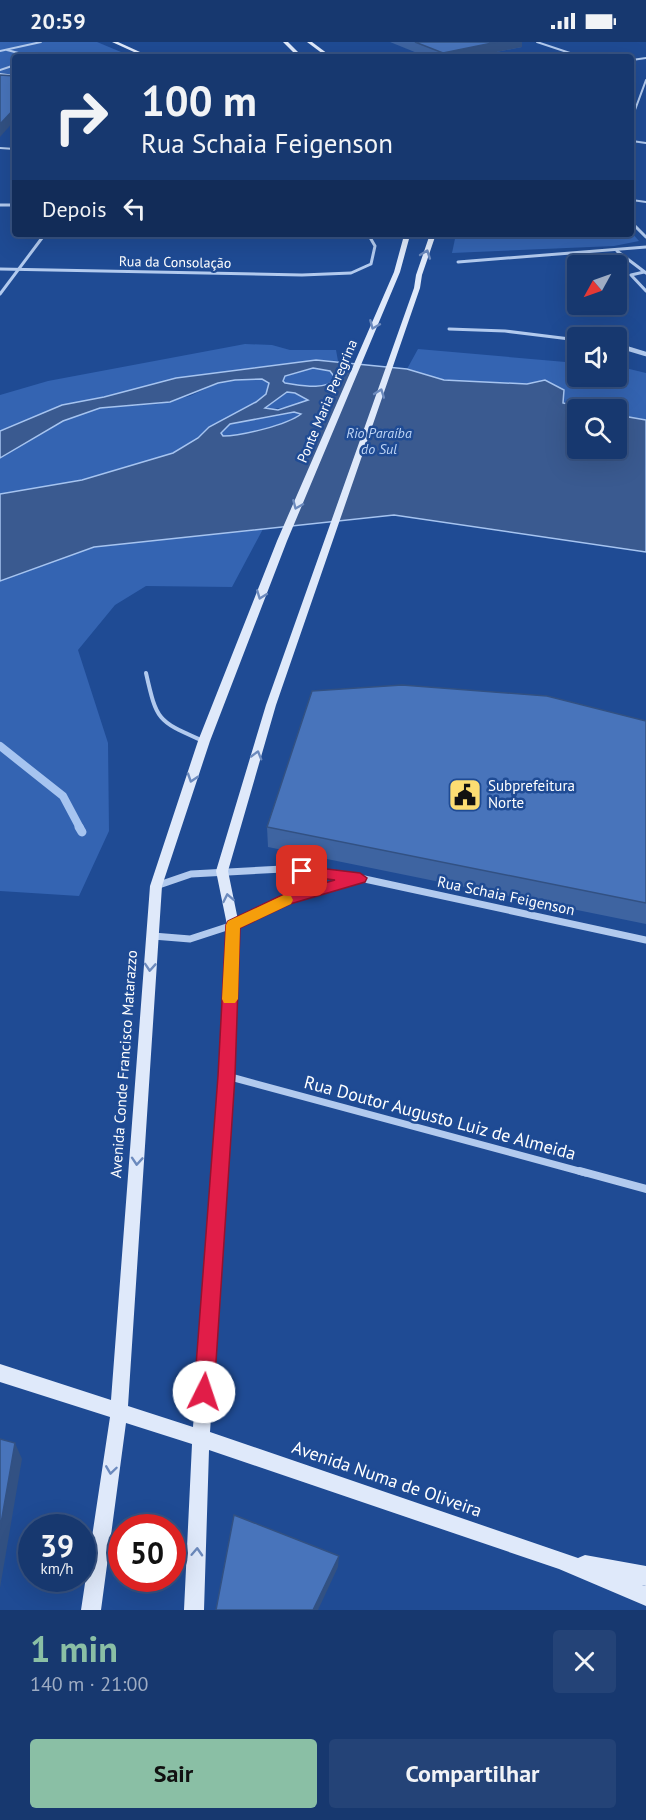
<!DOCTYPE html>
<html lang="pt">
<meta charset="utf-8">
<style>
:root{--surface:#17386f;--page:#244377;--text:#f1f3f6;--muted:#9eacc3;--line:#365282;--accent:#8abfa5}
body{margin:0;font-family:"PT Sans",sans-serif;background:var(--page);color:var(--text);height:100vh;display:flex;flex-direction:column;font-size:22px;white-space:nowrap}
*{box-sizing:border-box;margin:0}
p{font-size:20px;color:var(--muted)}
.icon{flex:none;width:33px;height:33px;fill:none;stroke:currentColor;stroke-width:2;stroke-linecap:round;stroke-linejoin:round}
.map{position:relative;height:1568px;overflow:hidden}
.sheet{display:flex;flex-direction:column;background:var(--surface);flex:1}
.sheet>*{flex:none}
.guide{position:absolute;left:12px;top:12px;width:622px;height:183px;border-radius:6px;box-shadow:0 6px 24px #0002,0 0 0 2px var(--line);background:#17386f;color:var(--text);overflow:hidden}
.needle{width:39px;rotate:230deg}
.controls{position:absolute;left:567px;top:213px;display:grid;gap:12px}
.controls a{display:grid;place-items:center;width:60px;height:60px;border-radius:6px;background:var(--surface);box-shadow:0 6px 24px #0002,0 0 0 2px var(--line);font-size:30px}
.speed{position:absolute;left:18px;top:1472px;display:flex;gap:12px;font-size:30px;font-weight:700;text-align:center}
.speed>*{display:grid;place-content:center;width:78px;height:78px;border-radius:50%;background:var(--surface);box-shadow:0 6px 24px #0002,0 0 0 2px var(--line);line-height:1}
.speed small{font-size:15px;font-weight:400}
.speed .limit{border:9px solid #d22;background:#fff;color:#111}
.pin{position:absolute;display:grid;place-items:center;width:51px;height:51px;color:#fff;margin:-26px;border-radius:12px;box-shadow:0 3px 9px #0006}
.me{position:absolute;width:66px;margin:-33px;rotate:4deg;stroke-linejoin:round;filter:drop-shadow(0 0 4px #0008)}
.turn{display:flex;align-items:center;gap:21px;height:126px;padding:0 30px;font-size:27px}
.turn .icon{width:78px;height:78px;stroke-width:2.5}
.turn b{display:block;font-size:42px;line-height:51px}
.then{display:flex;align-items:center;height:57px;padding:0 30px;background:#0003;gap:12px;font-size:22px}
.round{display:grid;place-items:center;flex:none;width:63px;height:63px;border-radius:6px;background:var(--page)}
.overview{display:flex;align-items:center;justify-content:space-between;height:102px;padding:0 30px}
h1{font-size:36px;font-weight:800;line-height:45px;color:var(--accent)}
.primary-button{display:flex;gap:12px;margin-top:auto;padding:12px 30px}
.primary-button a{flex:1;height:69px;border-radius:6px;background:var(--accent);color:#111;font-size:24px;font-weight:800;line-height:69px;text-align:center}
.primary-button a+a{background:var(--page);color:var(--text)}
.status{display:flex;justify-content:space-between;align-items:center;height:42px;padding:0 30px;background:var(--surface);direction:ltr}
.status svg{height:16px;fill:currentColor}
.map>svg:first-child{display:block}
.green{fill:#3464b2}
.water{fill:#3a5a90;stroke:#a6c4f0;stroke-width:1.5;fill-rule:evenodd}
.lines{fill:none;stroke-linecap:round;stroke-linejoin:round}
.stream-far1{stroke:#a6c4f0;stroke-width:8}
.stream{stroke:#a6c4f0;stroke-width:9}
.lane-far1{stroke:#b2caee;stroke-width:2}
.lane{stroke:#b2caee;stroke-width:4}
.street-far4{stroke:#b2caee;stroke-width:2}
.street-far3{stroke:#b2caee;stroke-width:3}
.street-far2{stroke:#b2caee;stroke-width:4.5}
.street-far1{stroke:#b2caee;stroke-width:7}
.street{stroke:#b2caee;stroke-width:8}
.secondary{fill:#dfe9fa;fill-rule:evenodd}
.wall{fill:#3e64a1}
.shaded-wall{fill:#325183}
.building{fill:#4874bb;stroke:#325183;stroke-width:1.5}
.oneway{stroke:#6c8abd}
.route{fill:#e11d48;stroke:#92132f;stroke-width:1.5}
.slow{fill:#f59e0b}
.labels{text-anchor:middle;stroke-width:5;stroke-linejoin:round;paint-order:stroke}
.far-street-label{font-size:14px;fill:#fff;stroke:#1f4b94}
.far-water-label{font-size:14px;font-style:italic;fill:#bed4f5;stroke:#1f4b94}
.poi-label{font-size:15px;fill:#fff;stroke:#1f4b94;text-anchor:start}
.street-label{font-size:15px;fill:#fff;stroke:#1f4b94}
.near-street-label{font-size:18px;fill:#fff;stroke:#1f4b94}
</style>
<div class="status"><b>20:59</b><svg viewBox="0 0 49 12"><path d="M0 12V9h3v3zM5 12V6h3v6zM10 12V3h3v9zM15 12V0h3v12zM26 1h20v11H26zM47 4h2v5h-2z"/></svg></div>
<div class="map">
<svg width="646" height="1568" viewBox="0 0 646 1568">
<rect width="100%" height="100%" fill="#1f4b94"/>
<!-- green -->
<g class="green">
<path d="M0,0H97L133,15H15V34L0,32Z"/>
<path d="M632,191L639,199L614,204L452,211L456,192Z"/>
<path d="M245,302L272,303L290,308H336L338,319L316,318L176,336L104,355L62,363L0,389V353L48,339Z"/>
<path d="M418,307L577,321L578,334H616L617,324L646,331V378L617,373L616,368L588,367L563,361L546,338L527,342L444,338L407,327Z"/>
<path d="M313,326L330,329L336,337C323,349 302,343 285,341L283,339L285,334Z"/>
<path d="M262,337L269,340L267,352L256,360L209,385L198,396L173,411L82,438L0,452V416L63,379L100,366L158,362L190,354L218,341L235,338Z"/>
<path d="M287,350L295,351L308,358L294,364L266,368L265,366Z"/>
<path d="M294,370L301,372C287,383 242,394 223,394L221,391L230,382Z"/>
<path d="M263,487L232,545L146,544L115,563L78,608L108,701L109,789L79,854L0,849V539L94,505Z"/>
</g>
<!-- water -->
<path class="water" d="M316,318L407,327L444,338L527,342L545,338L564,348L563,361L588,367L578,368V406H616L617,373L646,378V510L394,473L94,505L0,539V452L82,438L173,411L198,396L209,385L256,360L266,352L269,341L262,337L235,338L218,341L170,360L100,366L63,379L0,416V389L62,363L104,355L176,336ZM313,326L330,329L336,337C323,349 301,343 285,341L283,339L285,334ZM287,350L295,351L308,358L278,368L265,366ZM294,370L301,372C287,383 241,394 223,394L221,391L230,382Z"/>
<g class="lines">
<!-- stream-far1 -->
<path class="stream-far1" d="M0,704L63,754L80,786"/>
<!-- stream -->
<path class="stream" d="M79,785L82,790"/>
<!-- lane-far1 -->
<g class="lane-far1">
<path d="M537,0L582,15"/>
<path d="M7,8L34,15"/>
<path d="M0,9L41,0"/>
<path d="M632,18L646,16"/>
<path d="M0,28L15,23"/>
<path d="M0,32L15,34"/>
<path d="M632,76L646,38"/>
<path d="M632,99L646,101"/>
<path d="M632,158L646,160"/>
</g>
<!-- lane -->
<path class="lane" d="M146,631C157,680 158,679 203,699"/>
<!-- street-far4 -->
<path class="street-far4" d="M0,106L15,107"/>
<!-- street-far3 -->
<g class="street-far3">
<path d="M0,163H15"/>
<path d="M632,181L646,195"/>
<path d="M617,209L646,231"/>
<path d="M458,220L646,205"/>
<path d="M0,227L302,233L351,231L371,222L375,204L368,192"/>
<path d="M644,230L631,233L646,249"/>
<path d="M0,252L45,192"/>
<path d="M449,287L505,289L578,298"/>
</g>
<!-- street-far2 -->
<path class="street-far2" d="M616,303L646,312"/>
<!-- street-far1 -->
<g class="street-far1">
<path d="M156,844L191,832L283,827L360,836L646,898"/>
<path d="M153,894L190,897L233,883L285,858L356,837"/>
<path d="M227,1034L586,1131"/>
</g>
<!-- street -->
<path class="street" d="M580,1129L646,1147"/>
<!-- secondary -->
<g class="secondary">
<path d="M112,0H118L151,15H145Z"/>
<path d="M283,0H288L303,15H298Z"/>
<path d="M307,0H312L332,15H327Z"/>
<path d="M401,192H407L409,197L400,230L287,499L210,699L162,844L128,1364L193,1385L220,1034L227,883L216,829L266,663L414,246L416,233L430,192H436L422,233L420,246L276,663L228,829L239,883L234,1034L210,1390L578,1516L585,1513L646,1524V1544L642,1543L646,1544V1564L559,1527L209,1408L204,1568H184L192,1402L126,1381L101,1568H81L110,1375L0,1340V1322L111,1358L150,844L198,699L277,499L394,230L403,197Z"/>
</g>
</g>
<!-- wall -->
<g class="wall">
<path d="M390,0H522V5L471,15H427Z"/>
<path d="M646,679V882L268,805L267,785Z"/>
</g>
<!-- shaded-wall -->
<g class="shaded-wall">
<path d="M497,0H522V5L471,15H442L443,11Z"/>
<path d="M15,66V78L0,95V82Z"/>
<path d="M15,1401L22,1417L0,1546V1487Z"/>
<path d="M339,1514L338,1525L318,1568H313Z"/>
</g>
<!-- building -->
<g class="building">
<path d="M415,0H497L443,11Z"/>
<path d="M0,33L15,34V66L0,82Z"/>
<path d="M402,643L547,654L646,679V861L267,785L312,649Z"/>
<path d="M0,1397L15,1401L0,1487Z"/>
<path d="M234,1473L339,1514L313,1568H216Z"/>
</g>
<!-- one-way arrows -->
<defs><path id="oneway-chevron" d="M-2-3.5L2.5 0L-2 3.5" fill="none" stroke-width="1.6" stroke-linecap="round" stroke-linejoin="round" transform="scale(1.5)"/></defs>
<g class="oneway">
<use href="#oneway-chevron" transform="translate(426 212) rotate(-70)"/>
<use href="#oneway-chevron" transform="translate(374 283) rotate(113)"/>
<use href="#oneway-chevron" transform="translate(380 351) rotate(-70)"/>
<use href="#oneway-chevron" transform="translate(297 463) rotate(113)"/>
<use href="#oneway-chevron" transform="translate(261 553) rotate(111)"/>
<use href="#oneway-chevron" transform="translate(257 713) rotate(-74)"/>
<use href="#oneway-chevron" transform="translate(192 736) rotate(108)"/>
<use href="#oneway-chevron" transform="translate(228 856) rotate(-101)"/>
<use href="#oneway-chevron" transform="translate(150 925) rotate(94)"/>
<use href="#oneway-chevron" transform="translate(137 1119) rotate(94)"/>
<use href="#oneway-chevron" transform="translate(111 1428) rotate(98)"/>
<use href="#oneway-chevron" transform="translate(197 1510) rotate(-87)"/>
</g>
<!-- route -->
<path class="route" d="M302,824L360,831L367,836L365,840L290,862L240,886L235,1034L214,1350L211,1357L204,1360L197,1357L194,1350L218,1034L226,883L228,879L280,854L335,838L297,833L295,829L297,826Z"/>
<!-- slow -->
<path class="slow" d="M286,852L291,854L293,858L291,862L240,886L238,957L235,961H224L222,957L226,883L228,879Z"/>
<!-- icons -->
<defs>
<g id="civic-square" transform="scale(1.725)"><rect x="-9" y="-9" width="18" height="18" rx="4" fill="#fcdd72" stroke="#1f4b94"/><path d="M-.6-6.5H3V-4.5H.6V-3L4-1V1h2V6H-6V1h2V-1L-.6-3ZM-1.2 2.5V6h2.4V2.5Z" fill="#111"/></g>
</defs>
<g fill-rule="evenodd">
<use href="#civic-square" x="465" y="753"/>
</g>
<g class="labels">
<!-- far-street labels -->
<g class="far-street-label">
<text transform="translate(175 220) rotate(1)" y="5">Rua da Consolação</text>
<text transform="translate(327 359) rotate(-67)" y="5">Ponte Maria Peregrina</text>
</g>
<!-- far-water labels -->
<g class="far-water-label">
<text x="379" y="396">Rio Paraíba<tspan x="379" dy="16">do Sul</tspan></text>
</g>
<!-- poi labels -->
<g class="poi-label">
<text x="488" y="749">Subprefeitura<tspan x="488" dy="17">Norte</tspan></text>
</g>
<!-- street labels -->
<g class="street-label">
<text transform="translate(506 854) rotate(12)" y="5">Rua Schaia Feigenson</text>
<text transform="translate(124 1022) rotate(-86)" y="5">Avenida Conde Francisco Matarazzo</text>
</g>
<!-- near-street labels -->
<g class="near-street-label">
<text transform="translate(440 1076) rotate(15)" y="6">Rua Doutor Augusto Luiz de Almeida</text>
<text transform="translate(387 1437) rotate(19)" y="6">Avenida Numa de Oliveira</text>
</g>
</g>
</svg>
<div class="controls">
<a><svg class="needle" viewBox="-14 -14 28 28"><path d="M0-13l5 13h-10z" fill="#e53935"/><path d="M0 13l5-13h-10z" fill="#9eacc3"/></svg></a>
<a><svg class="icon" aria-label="sound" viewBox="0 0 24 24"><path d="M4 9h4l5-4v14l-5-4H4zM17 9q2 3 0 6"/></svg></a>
<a><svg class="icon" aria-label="search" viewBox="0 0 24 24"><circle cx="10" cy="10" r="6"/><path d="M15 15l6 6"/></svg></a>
</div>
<div class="speed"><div>39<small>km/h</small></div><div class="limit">50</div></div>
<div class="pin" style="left:302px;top:829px;background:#d93025"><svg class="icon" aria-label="arrive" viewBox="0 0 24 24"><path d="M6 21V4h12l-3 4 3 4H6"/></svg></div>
<svg class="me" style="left:204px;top:1350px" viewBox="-20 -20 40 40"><circle r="19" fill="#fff"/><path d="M0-13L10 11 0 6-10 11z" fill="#e11d48"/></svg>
<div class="guide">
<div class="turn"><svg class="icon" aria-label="right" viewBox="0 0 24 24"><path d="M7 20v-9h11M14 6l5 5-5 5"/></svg><div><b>100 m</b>Rua Schaia Feigenson</div></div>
<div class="then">Depois<svg class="icon" aria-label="left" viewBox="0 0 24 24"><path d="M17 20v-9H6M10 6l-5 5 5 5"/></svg></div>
</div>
</div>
<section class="sheet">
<div class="overview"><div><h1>1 min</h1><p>140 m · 21:00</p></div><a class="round"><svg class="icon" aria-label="close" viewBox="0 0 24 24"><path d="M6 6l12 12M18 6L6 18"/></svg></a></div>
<div class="primary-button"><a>Sair</a><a>Compartilhar</a></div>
</section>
